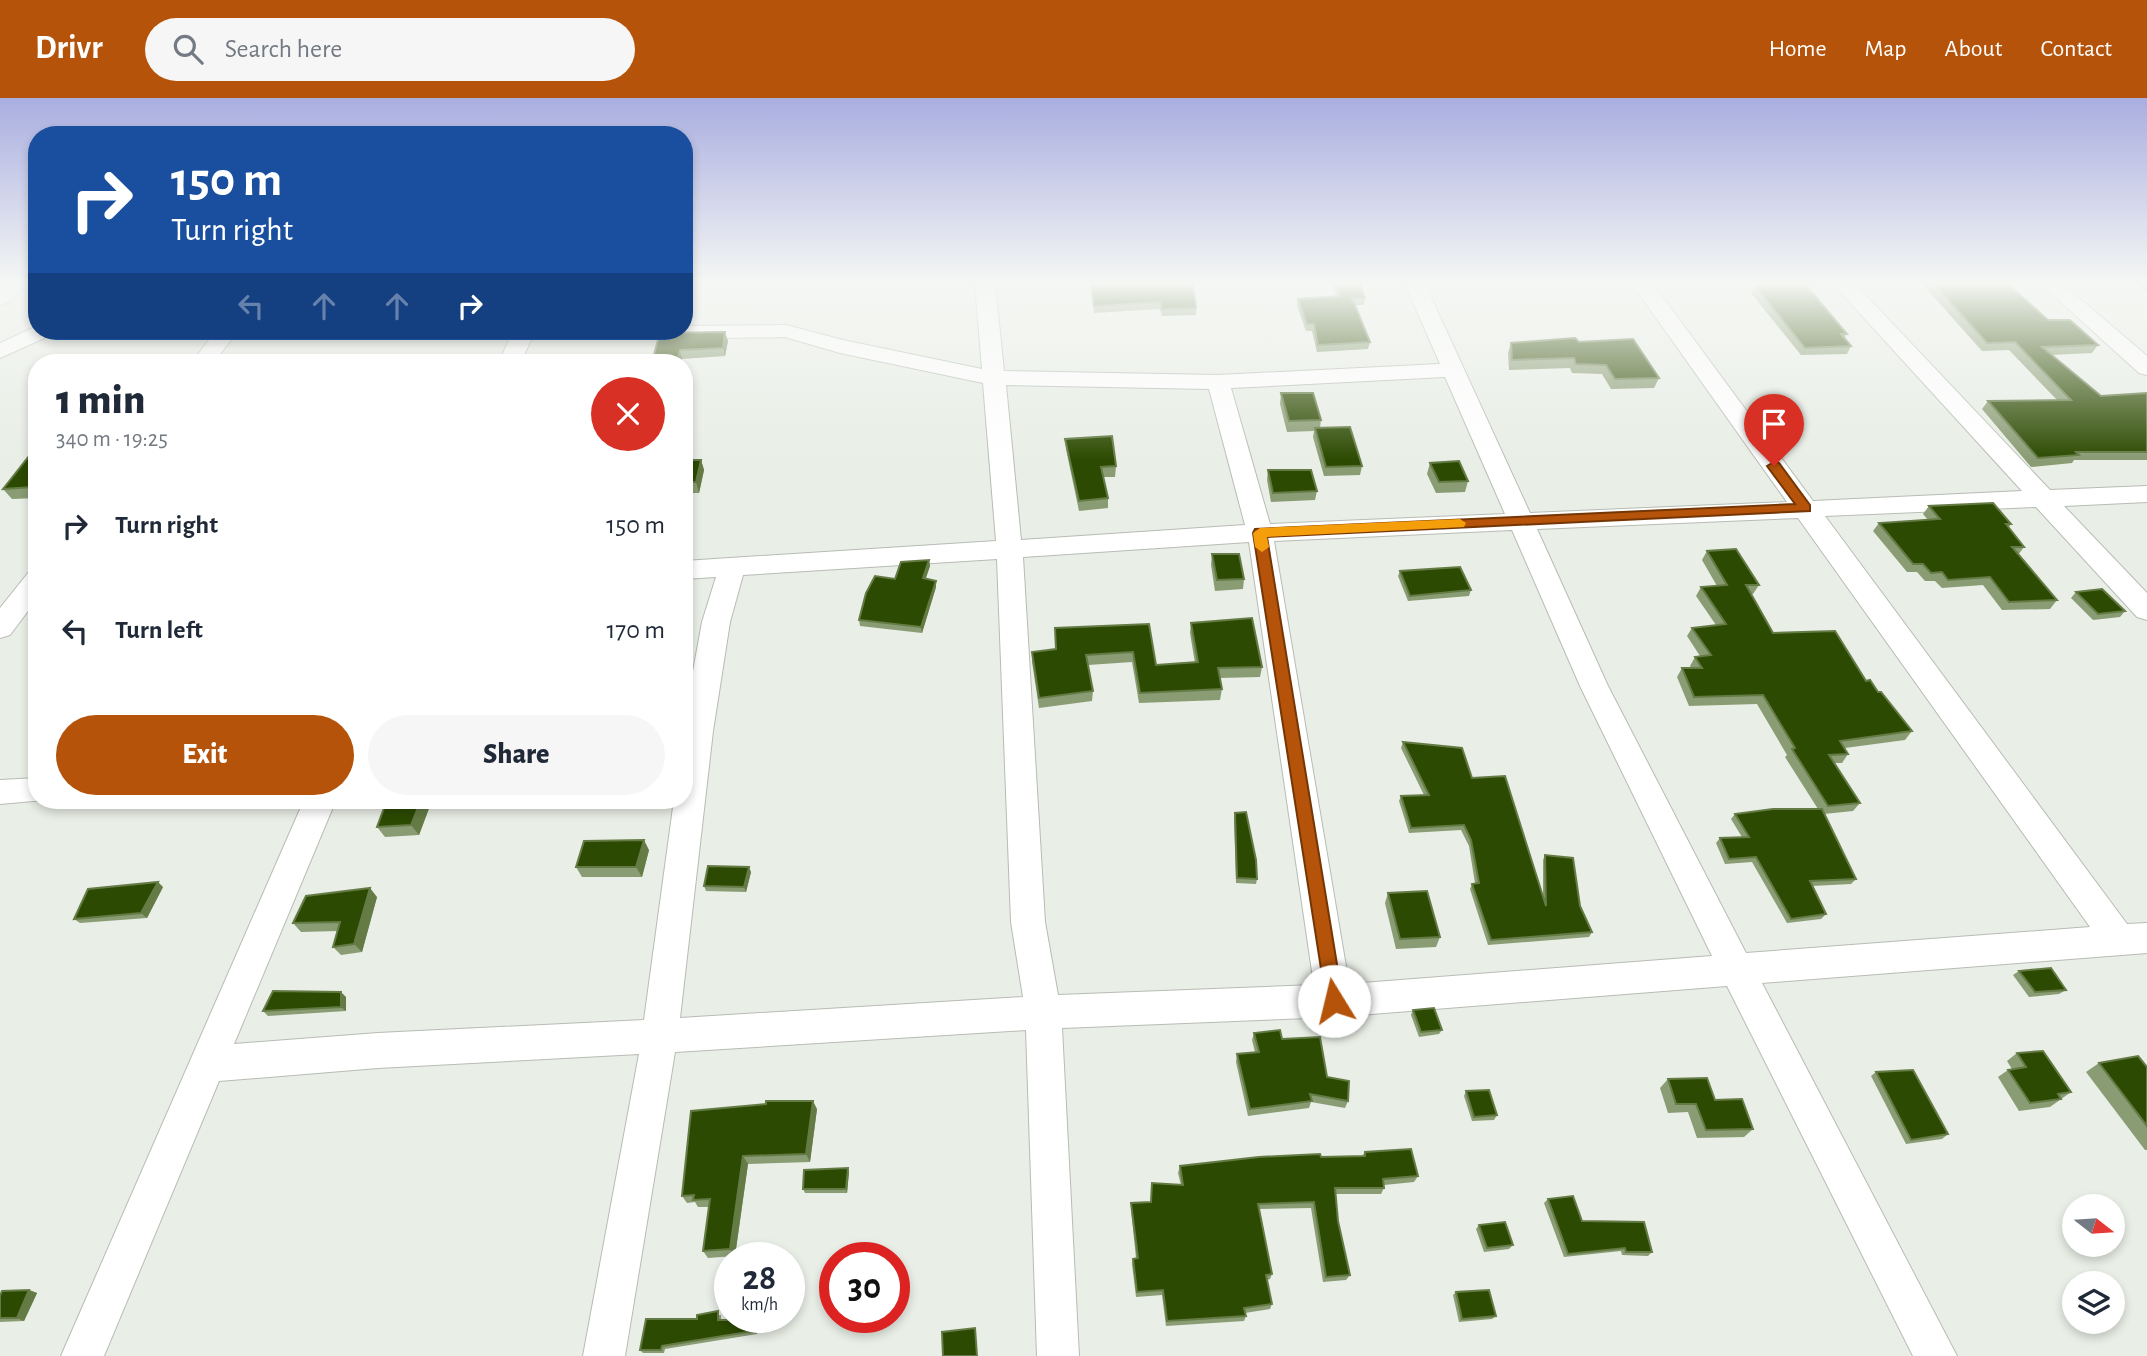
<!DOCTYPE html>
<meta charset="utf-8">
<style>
:root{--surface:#fff;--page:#f6f6f7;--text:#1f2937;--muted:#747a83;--accent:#b45309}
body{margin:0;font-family:"Alegreya Sans",sans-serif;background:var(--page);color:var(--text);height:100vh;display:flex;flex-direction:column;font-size:26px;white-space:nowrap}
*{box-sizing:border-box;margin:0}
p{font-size:23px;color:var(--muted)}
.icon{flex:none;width:38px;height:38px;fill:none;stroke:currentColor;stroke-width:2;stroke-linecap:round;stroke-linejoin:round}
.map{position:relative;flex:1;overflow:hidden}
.side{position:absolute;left:28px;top:256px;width:665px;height:455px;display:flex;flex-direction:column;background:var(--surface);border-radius:28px;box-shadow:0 4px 10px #0003}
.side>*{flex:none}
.guide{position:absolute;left:28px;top:28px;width:665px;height:214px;border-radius:28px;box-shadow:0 4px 10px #0003;background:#1a4fa0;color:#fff;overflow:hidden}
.needle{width:46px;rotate:107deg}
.tools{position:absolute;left:2062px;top:1096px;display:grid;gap:14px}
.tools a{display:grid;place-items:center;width:63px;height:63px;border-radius:50%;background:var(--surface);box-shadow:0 4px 10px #0003;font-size:35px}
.speed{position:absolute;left:714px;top:1144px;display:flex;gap:14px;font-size:35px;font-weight:700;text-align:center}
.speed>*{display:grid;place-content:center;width:91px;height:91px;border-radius:50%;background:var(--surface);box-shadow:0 4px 10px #0003;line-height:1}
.speed small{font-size:18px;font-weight:400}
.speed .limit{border:10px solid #d22;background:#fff;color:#111}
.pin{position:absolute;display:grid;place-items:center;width:60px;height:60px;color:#fff;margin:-72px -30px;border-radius:50% 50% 50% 0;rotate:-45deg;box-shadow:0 0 7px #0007}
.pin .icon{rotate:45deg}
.me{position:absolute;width:77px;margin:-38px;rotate:351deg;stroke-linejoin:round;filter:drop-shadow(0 0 5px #0008)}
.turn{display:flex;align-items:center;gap:24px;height:147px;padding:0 28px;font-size:32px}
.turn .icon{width:91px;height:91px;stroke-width:2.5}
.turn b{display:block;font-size:49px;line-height:60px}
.lanes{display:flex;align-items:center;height:66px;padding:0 28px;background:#0003;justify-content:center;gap:35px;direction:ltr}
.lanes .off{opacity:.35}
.round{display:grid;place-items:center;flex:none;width:74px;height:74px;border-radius:37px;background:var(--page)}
.headline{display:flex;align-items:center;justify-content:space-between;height:119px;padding:0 28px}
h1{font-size:42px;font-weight:800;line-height:52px}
.button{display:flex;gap:14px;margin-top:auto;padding:14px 28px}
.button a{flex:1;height:80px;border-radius:42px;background:var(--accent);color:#fff;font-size:28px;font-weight:800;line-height:80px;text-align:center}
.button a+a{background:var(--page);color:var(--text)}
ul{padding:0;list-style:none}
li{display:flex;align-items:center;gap:21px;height:105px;padding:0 28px}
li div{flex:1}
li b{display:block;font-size:26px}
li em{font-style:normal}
header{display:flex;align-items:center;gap:42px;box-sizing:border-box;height:98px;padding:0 35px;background:var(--accent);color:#fff}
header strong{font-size:33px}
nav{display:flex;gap:38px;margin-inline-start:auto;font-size:24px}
.search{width:490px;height:63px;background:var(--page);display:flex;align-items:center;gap:18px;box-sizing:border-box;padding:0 24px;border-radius:38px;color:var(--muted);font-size:26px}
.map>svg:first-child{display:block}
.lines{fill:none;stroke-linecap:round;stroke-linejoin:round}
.minor-casing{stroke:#b7bcb4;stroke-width:2}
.minor{fill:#fff;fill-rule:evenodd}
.wall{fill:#8a9c74}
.shaded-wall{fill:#657b46}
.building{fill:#2c4a01;stroke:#657b46;stroke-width:2}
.route{fill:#b45309;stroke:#753606;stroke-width:2}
.slow{fill:#f59e0b}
</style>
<header>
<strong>Drivr</strong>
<div class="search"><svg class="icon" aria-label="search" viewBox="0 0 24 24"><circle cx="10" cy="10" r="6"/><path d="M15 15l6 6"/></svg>Search here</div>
<nav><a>Home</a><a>Map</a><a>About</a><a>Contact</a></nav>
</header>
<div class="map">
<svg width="2147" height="1258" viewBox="0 0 2147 1258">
<rect width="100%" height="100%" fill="#e9eee6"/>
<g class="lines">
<!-- minor casing -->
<g class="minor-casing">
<g id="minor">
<path d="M4,186H26L7,205L0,207V190Z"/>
<path d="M975,186H995L1004,273L1218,277L1440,266L1405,186H1425L1530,415L1787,404L1632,186H1653L1813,403L2022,393L1833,186H1855L2050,392L2147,388V404L2064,408L2147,495V522L2137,519L2036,409L1825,418L2127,826L2147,825V855L1762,885L1957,1258H1913L1727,888L1334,919L1062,930L1079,1258H1037L1026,932L675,954L625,1258H583L639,956L378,970L219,983L104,1258H61L304,702H336L234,946L378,935L644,922L674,702H684V623L702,524L716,479L684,481V463L996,443L983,285L840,255L785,239L665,241L638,238L635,233H684V228L786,227L843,242L982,271ZM1445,279L1505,416L1270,426L1231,290ZM1006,287L1209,291L1245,427L1021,442ZM1798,420L2090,829L1746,855L1608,588L1537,431ZM1512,432L1580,588L1712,858L1349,886L1274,443ZM1249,444L1314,887L1058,897L1045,824L1023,459ZM997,461L1011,824L1023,899L680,920L713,633L730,524L743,477Z"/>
<path d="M2041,186H2063L2147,258V277L2139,275Z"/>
<path d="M37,228V233H52L49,238L0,260V245Z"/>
<path d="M216,233H238L214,264H192Z"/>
<path d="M513,233H535L521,264H499Z"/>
<path d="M37,472V501L10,537L0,540V510L28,475Z"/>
<path d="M37,680V702H45L0,706V682Z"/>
</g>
</g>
<!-- minor -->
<use href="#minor" class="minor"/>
</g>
<!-- wall -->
<g class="wall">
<path d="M1090,186H1193L1196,210V217L1162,218L1160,211L1094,215Z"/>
<path d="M1331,186H1360L1365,200L1364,207H1355L1370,244L1368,251L1317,254L1312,233H1306L1297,208L1298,201L1336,198Z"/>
<path d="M1925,186H1934L2048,222L2098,247L2092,255L2051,257L2101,298L2147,295V362H2074L2072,365L2031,369L1982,311L1988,303L2057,302L2009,252L1982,253L1924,188Z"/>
<path d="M2137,186H2147V194Z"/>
<path d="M1755,188L1847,236L1844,240L1851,248L1847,256L1801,257L1751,195Z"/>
<path d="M660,235L728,243L725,258L682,261Z"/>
<path d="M1579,244L1659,280L1654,290L1611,291L1602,276L1572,275L1570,270L1509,272L1508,255L1511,245Z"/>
<path d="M1281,295L1321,322L1320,330L1362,368L1360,377L1324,378L1313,339L1314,333L1287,334L1280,306Z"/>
<path d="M1065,341L1116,368L1115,379H1103L1108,400V410L1079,413L1066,351Z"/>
<path d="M37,348V400L12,401L3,391Z"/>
<path d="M684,362H701L704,372L699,395H684Z"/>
<path d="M1430,365L1468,383L1465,394L1436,395L1427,376Z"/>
<path d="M1268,372L1317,393L1315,402L1271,404L1267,382Z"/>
<path d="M1929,408L2011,426L2008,430L2024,449L2018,457L2057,502L2050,511L2002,512L1983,487L1942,490L1935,483H1925L1917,474H1907L1873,433L1879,425L1928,422L1923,416Z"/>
<path d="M1707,453L1759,487L1753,496H1751L1773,535L1866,583L1878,594L1912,633L1905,642L1845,650L1848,656L1842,665H1834L1860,705L1853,713L1824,716L1856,781L1851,786L1812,788L1826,816L1821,821L1787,825L1752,764L1725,766L1716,745L1720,740L1742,739L1731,721L1735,716L1818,711L1785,659L1787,657L1757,606L1689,608L1677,579L1682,570H1691L1690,568L1695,559L1700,558L1687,538L1692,530L1716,527L1696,498L1701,489L1717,488L1702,462Z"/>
<path d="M1212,456L1244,481L1243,491L1215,493L1211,467Z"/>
<path d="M929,462L930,468L925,481L936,489L922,535L860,528L859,522L895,481Z"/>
<path d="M1400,473L1471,492L1469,498L1408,503L1398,478Z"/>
<path d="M2076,494L2125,513L2120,519L2093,522L2071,500Z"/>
<path d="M1191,525L1262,569L1260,579L1220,580L1222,591L1220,602L1139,605L1132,564L1088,567L1093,593L1092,603L1039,610L1032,564V554L1055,551L1149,526L1156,567L1195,565L1190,535Z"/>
<path d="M1403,644L1472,680L1543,798V762L1545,757L1580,808L1592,834L1589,839L1488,847L1470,791L1472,786L1475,785L1469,748L1461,732L1409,735L1399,703L1401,698L1424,697L1401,650Z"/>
<path d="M431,705L419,737L385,739L377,729Z"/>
<path d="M1235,715L1257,781L1256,786L1236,785L1234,720Z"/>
<path d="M649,752L642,779H582L576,769Z"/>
<path d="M751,774L746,794L706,793L704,788Z"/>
<path d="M163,789L147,820L80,825L74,821Z"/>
<path d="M1388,795L1440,839L1436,849L1396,851L1385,805Z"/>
<path d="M377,799L362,854L341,857L333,849L337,833L301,834L293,825Z"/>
<path d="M2019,873L2066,892L2059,896L2029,899L2013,877Z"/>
<path d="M346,899V913L268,918L263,913Z"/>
<path d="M1413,912L1442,932L1439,936L1419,939L1411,917Z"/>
<path d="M1254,935L1282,941L1327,979L1348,1003L1345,1010L1311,1004L1309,1010L1248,1018L1236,964L1237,956L1255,954L1252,942Z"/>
<path d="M2017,955L2071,994L2050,1009L2019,1013L1998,979L2008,972L2012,971L2007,963Z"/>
<path d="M2099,965L2147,969V1052H2145L2086,974Z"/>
<path d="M1876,974L1948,1036L1942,1041L1906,1046L1871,978Z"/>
<path d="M1668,981L1715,1002L1753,1031L1744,1039L1697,1040L1688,1014L1668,1015L1660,990Z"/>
<path d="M1466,993L1497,1017L1494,1022L1472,1023L1464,998Z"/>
<path d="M817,1011L810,1064L748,1066L735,1158L708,1160L703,1153L709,1109H698L695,1104L687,1105L682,1098Z"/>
<path d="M1365,1054L1418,1078L1414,1084L1384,1087V1090L1381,1096H1336L1338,1123L1350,1177L1346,1182L1323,1184L1311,1110L1259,1111L1272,1176L1270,1181L1267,1182L1272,1206L1270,1211L1245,1215L1246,1218L1244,1223L1166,1228L1162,1197L1136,1199L1132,1166L1133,1161L1136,1160L1131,1111V1105L1151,1104L1152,1085L1181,1087L1178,1075L1180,1068L1321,1059L1362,1058Z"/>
<path d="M848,1070L849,1074L847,1095H805L803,1091Z"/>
<path d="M1548,1101L1582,1123L1652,1154L1648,1158L1622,1157L1621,1153L1564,1159L1544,1105Z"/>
<path d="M1479,1127L1513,1147L1509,1151L1484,1154L1476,1131Z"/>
<path d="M29,1192L37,1195L24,1223L0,1224V1198Z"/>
<path d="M1456,1194L1496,1218L1492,1221L1459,1224L1453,1197Z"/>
<path d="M721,1217V1222L756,1225L757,1236L665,1251L664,1255H643L640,1252L697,1221Z"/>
</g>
<!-- shaded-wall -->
<g class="shaded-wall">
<path d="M725,234L728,243L725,258L723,250Z"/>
<path d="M680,252L682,261V264H677Z"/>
<path d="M701,362L704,372L699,395L696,384Z"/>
<path d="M929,462L930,468L924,486L923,480Z"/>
<path d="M936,483V489L922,535L921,529Z"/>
<path d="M421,702H429L431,705L419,737L411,727Z"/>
<path d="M644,742L649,752L642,779L636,769Z"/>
<path d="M749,769L751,774L746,794L744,789Z"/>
<path d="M158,784L163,789L147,820L141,815Z"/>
<path d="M370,790L377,799L362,854L354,846Z"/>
<path d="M341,894L346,899V913L341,909Z"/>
<path d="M813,1003L817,1011L810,1064L806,1056Z"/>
<path d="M743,1058L748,1066L735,1158L730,1151Z"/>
<path d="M848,1070L849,1074L847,1095L846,1091Z"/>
<path d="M29,1192L37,1195L24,1223L17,1220Z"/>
<path d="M754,1222L756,1225L757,1236L754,1233Z"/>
</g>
<!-- building -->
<g class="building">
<path d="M1091,186H1193L1196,210L1162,211L1160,204L1094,208Z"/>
<path d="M1335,186H1360L1365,200H1352L1370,244L1318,247L1314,226H1307L1298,201L1340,198Z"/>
<path d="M1805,186L1847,236H1841L1851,248L1805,250L1755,188Z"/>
<path d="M1934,186H2008L2048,222H2070L2098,247L2042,249L2101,298L2147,295V354H2076L2079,357L2038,360L1988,303L2071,302L2015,244L1987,245Z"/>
<path d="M725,234L723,250L680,252L677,264H652L660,235Z"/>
<path d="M1575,240L1579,244L1633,241L1659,280L1615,281L1606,267L1576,266L1574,260L1512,262L1511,245Z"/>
<path d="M563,263L562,264H541Z"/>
<path d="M1281,295H1313L1321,322L1289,323Z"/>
<path d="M1350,329L1362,368L1326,369L1315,330Z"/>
<path d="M1112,338L1116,368L1101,369L1108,400L1079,403L1065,341Z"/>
<path d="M37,348V384L33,389L3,391Z"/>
<path d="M684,362H701L696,384H684Z"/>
<path d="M1459,363L1468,383L1439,384L1430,365Z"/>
<path d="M1268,372H1311L1317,393L1273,395Z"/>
<path d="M1993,405L2011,426H2006L2024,449H2012L2057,502L2009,504L1990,479L1948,482L1942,474L1931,475L1923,466H1913L1879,425L1940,421L1929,408Z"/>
<path d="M1736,451L1759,487H1746L1773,535L1835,533L1866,583L1870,582L1878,594H1881L1912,633L1840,643L1848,656L1829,657L1860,705L1828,708L1792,651L1795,650L1763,597L1694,599L1682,570H1702L1695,559L1711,557L1692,530L1726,526L1701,489L1727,487L1707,453Z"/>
<path d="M1212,456H1239L1244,481L1217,482Z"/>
<path d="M929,462L923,480L936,483L921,529L859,522L866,495L875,478L895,481L901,464Z"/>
<path d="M1460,469L1471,492L1410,498L1400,473Z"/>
<path d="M2102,491L2125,513L2098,516L2076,494Z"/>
<path d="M1252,520L1262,569L1218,570L1222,591L1140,595L1133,554L1086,557L1093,593L1039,600L1032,554L1056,551L1055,530L1149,526L1156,567L1198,564L1191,525Z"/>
<path d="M1403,644L1462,650L1472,680L1505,678L1546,808L1545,757L1573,760L1580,808L1592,834L1491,842L1472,786L1479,785L1471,742L1464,727L1411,730L1401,698L1429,697Z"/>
<path d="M387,702H421L411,727L377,729Z"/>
<path d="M1773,711H1822L1856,781L1810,783L1826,816L1791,821L1756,759L1729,761L1720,740L1749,739L1735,716Z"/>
<path d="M1246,714L1256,762L1257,781L1237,780L1235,715Z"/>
<path d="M644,742L636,769H576L584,743Z"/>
<path d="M708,768L749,769L744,789L704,788Z"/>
<path d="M158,784L141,815L74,821L88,791Z"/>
<path d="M370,790L354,846L333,849L340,824L293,825L306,798Z"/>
<path d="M1427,793L1440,839L1400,841L1388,795Z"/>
<path d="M2051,870L2066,892L2035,894L2019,873Z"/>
<path d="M273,893L341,894V909L263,913Z"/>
<path d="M1434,910L1442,932L1421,934L1413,912Z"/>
<path d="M1280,932L1282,941L1320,939L1327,979L1349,983L1348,1003L1310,996L1312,1003L1250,1011L1237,956L1259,954L1254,935Z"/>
<path d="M2043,953L2071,994L2058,996L2061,1001L2030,1005L2008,972L2026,969L2017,955Z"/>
<path d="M2138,958L2147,969V1028L2099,965Z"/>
<path d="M1913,972L1948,1036L1911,1042L1876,974Z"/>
<path d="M1707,980L1715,1002L1742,1001L1753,1031L1706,1032L1696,1006H1676L1668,981Z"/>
<path d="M1489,992L1497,1017L1474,1019L1466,993Z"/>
<path d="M766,1003H813L806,1056L743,1058L730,1151L703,1153L710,1101L693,1102L694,1097L682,1098L691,1013L766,1006Z"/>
<path d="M1411,1051L1418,1078L1383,1081L1384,1090H1335L1338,1123L1350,1177L1326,1179L1314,1104L1258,1106L1272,1176L1266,1177L1272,1206L1244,1210L1246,1218L1167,1223L1163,1192L1137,1194L1133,1161L1138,1160L1131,1105L1151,1104L1152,1085L1183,1087L1180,1068L1259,1059L1320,1056L1321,1059L1365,1058V1054Z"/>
<path d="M848,1070L846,1091H803L804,1072Z"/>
<path d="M1573,1098L1582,1123L1644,1124L1652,1154H1626L1625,1150L1568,1156L1548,1101Z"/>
<path d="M1505,1124L1513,1147L1487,1150L1479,1127Z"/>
<path d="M29,1192L17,1220H0V1198L2,1193Z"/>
<path d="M1489,1192L1496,1218L1462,1221L1456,1194Z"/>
<path d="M718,1213V1222H754V1233L662,1248L661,1252H640L646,1221H697V1217Z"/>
<path d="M975,1230L977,1258H943L942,1234Z"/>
</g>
<!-- sky -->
<linearGradient id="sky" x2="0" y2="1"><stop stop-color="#a9aee0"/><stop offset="0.51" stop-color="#f5f7f4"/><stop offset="1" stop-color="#f5f7f4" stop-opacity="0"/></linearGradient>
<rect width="2147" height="362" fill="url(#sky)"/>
<!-- route -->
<path class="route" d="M1774,364L1779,365L1810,407V413L1267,439L1343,903L1341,909L1334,912L1327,909L1253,435L1255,431L1795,406L1767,368Z"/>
<!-- slow -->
<path class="slow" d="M1460,421L1466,425L1464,429L1267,439L1269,449L1262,454L1255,449L1253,435L1260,430Z"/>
</svg>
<div class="tools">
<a><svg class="needle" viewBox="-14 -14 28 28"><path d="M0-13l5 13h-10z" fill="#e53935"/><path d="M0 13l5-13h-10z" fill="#747a83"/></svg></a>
<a><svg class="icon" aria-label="layers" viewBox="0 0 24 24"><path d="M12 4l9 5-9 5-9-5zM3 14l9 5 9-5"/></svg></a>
</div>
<div class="speed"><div>28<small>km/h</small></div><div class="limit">30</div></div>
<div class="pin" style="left:1774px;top:368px;background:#d93025"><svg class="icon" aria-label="arrive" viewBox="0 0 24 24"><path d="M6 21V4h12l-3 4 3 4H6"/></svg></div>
<svg class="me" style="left:1334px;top:903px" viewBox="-20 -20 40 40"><circle r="19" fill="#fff"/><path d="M0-13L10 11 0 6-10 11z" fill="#b45309"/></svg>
<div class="guide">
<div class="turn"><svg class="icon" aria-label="right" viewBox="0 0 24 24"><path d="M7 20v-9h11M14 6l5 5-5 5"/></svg><div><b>150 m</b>Turn right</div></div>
<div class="lanes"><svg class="icon off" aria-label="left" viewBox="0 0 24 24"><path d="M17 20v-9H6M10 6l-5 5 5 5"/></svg><svg class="icon off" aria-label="ahead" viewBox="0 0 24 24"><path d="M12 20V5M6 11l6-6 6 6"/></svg><svg class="icon off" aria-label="ahead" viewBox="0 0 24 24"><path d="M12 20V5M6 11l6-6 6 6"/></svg><svg class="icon" aria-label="right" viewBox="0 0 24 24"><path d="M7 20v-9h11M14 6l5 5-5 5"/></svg></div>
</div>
<section class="side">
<div class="headline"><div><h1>1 min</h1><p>340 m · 19:25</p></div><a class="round" style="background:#d93025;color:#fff"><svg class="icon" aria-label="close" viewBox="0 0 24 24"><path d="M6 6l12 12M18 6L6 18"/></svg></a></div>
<ul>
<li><svg class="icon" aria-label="right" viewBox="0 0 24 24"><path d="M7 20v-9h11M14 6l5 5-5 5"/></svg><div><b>Turn right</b></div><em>150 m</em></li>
<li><svg class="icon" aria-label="left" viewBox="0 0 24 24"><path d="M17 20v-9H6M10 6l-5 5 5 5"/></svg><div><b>Turn left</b></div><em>170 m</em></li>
</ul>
<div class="button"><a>Exit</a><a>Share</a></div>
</section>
</div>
